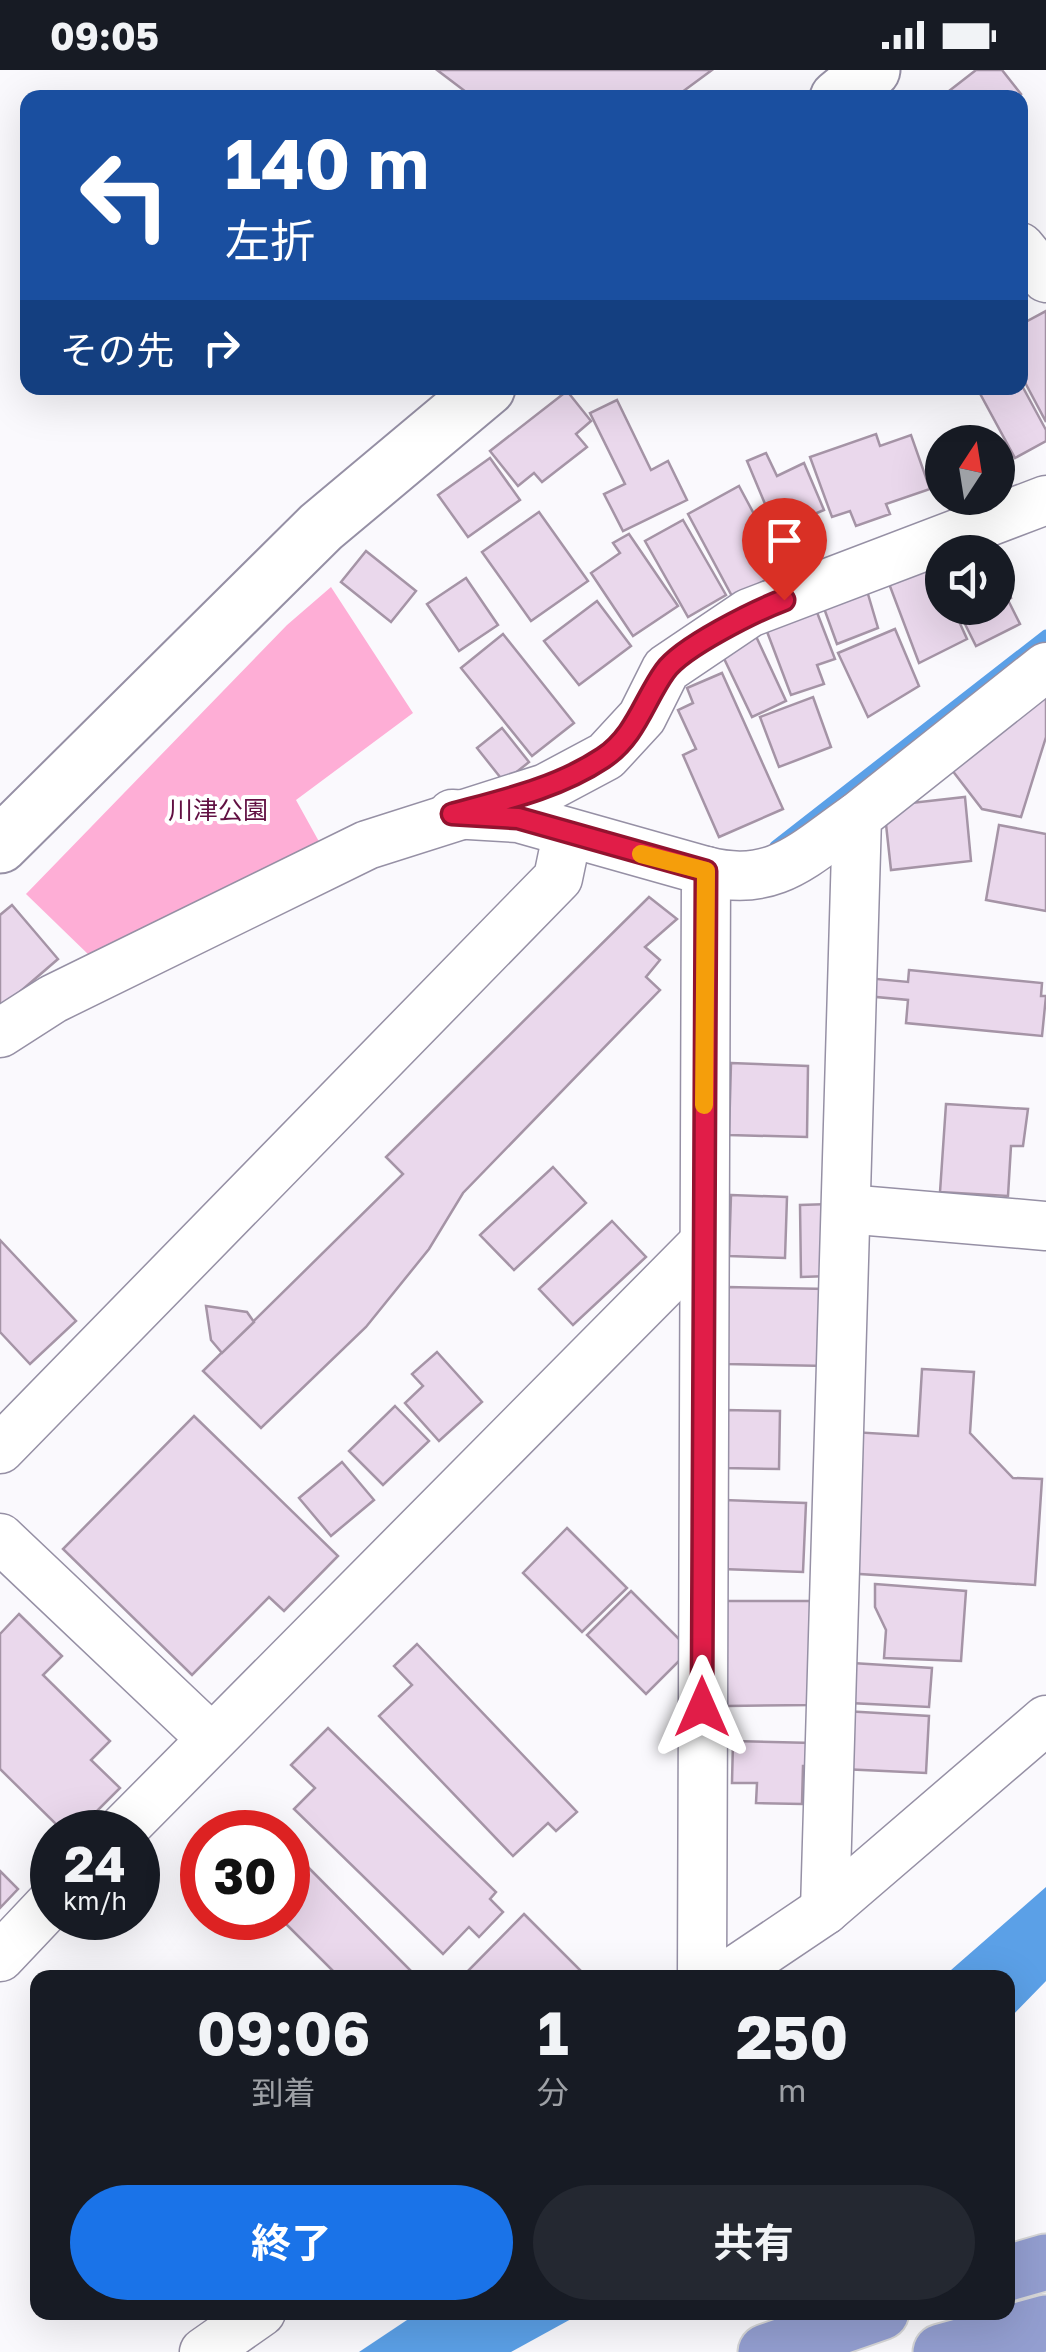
<!DOCTYPE html>
<html lang="ja">
<meta charset="utf-8">
<style>
:root{--surface:#171b24;--page:#242831;--text:#f1f3f6;--muted:#9ea1a6;--accent:#1a73e8}
body{margin:0;font-family:"Golos Text","Noto Sans JP",sans-serif;background:var(--page);color:var(--text);height:100vh;display:flex;flex-direction:column;font-size:38px;white-space:nowrap}
*{box-sizing:border-box;margin:0}
p{font-size:32px;color:var(--muted)}
.icon{flex:none;width:55px;height:55px;fill:none;stroke:currentColor;stroke-width:2;stroke-linecap:round;stroke-linejoin:round}
.map{position:relative;flex:1;overflow:hidden}
.panel{position:absolute;left:30px;top:1900px;width:985px;height:350px;display:flex;flex-direction:column;background:var(--surface);border-radius:20px;box-shadow:0 10px 40px #0002}
.panel>*{flex:none}
.guide{position:absolute;left:20px;top:20px;width:1008px;height:305px;border-radius:20px;box-shadow:0 10px 40px #0002;background:#1a4fa0;color:#fff;overflow:hidden}
.needle{width:65px;rotate:12deg}
.controls{position:absolute;left:925px;top:355px;display:grid;gap:20px}
.controls a{display:grid;place-items:center;width:90px;height:90px;border-radius:50%;background:var(--surface);box-shadow:0 10px 40px #0002;font-size:50px}
.speed{position:absolute;left:30px;top:1740px;display:flex;gap:20px;font-size:50px;font-weight:700;text-align:center}
.speed>*{display:grid;place-content:center;width:130px;height:130px;border-radius:50%;background:var(--surface);box-shadow:0 10px 40px #0002;line-height:1}
.speed small{font-size:25px;font-weight:400}
.speed .limit{border:15px solid #d22;background:#fff;color:#111}
.pin{position:absolute;display:grid;place-items:center;width:85px;height:85px;color:#fff;margin:-102px -42px;border-radius:50% 50% 50% 0;rotate:-45deg;box-shadow:0 0 10px #0007}
.pin .icon{rotate:45deg}
.me{position:absolute;width:110px;margin:-55px;rotate:0deg;stroke-linejoin:round;filter:drop-shadow(0 0 8px #0008)}
.turn{display:flex;align-items:center;gap:35px;height:210px;padding:0 40px;font-size:45px}
.turn .icon{width:130px;height:130px;stroke-width:2.5}
.turn b{display:block;font-size:70px;line-height:85px}
.then{display:flex;align-items:center;height:95px;padding:0 40px;background:#0003;gap:20px;font-size:38px}
.eta{display:flex;justify-content:space-evenly;align-items:center;height:170px;text-align:center}
.eta b{font-size:60px;font-weight:700;line-height:70px}
.cta{display:flex;gap:20px;margin-top:auto;padding:20px 40px}
.cta a{flex:1;height:115px;border-radius:60px;background:var(--accent);color:#fff;font-size:40px;font-weight:700;line-height:115px;text-align:center}
.cta a+a{background:var(--page);color:var(--text)}
.status{display:flex;justify-content:space-between;align-items:center;height:70px;padding:0 50px;background:var(--surface);direction:ltr}
.status svg{height:28px;fill:currentColor}
.map>svg:first-child{display:block}
.green{fill:#feaed6}
.water{fill:#5ba0e7}
.lines{fill:none;stroke-linecap:round;stroke-linejoin:round}
.stream{stroke:#5ba0e7;stroke-width:11}
.building{fill:#ead8ec;stroke:#a594a6;stroke-width:2.5}
.minor-casing{stroke:#9690a5;stroke-width:51}
.tertiary-casing{stroke:#9690a5;stroke-width:59}
.trunk-casing{stroke:#d6d6d7;stroke-width:59}
.minor{stroke:#fff;stroke-width:48}
.tertiary{stroke:#fff;stroke-width:55}
.trunk{stroke:#939ed0;stroke-width:55}
.route-casing{stroke:#92132f;stroke-width:25}
.route{stroke:#e11d48;stroke-width:18}
.slow{stroke:#f59e0b;stroke-width:18}
.labels{text-anchor:middle;stroke-width:8;stroke-linejoin:round;paint-order:stroke}
.park-label{font-size:25px;fill:#610f42;stroke:#fff}
</style>
<div class="status"><b>09:05</b><svg viewBox="0 0 49 12"><path d="M0 12V9h3v3zM5 12V6h3v6zM10 12V3h3v9zM15 12V0h3v12zM26 1h20v11H26zM47 4h2v5h-2z"/></svg></div>
<div class="map">
<svg width="1046" height="2282" viewBox="0 0 1046 2282">
<rect width="100%" height="100%" fill="#faf9fd"/>
<!-- green -->
<path class="green" d="M331,517L413,643L296,730L322,777L92,888L26,824L287,555Z"/>
<!-- water -->
<g class="water">
<path d="M1046,1817V1911L1008,1950V1908L943,1907Z"/>
<path d="M419,2242H582V2243L511,2282H359Z"/>
</g>
<g class="lines">
<!-- stream -->
<path class="stream" d="M775,776L1046,565"/>
</g>
<!-- building -->
<g class="building">
<path d="M437,0H712L674,28H474Z"/>
<path d="M976,0H1002L1021,24L1016,28H940Z"/>
<path d="M1046,241V352L1020,303V255Z"/>
<path d="M1020,312L1046,360V371L1015,388L977,318H1020Z"/>
<path d="M567,321L591,351L576,364L587,377L542,412L534,403L518,416L490,381Z"/>
<path d="M617,330L651,400L668,391L687,430L623,461L604,424L625,414L590,343Z"/>
<path d="M876,364L880,376L911,365L930,419L886,434L890,444L856,456L850,441L832,447L810,387Z"/>
<path d="M766,383L777,406L804,393L824,440L776,460L747,391Z"/>
<path d="M490,388L520,430L468,467L438,425Z"/>
<path d="M739,416L784,500L733,528L688,444Z"/>
<path d="M539,442L588,511L531,551L482,482Z"/>
<path d="M683,450L726,525L688,547L645,471Z"/>
<path d="M629,464L678,536L633,566L591,503L620,483L613,473Z"/>
<path d="M366,481L416,521L391,552L341,512Z"/>
<path d="M930,484L942,513V538H953L967,569L919,593L888,511Z"/>
<path d="M998,486L1011,528L998,533Z"/>
<path d="M466,508L498,555L459,581L427,534Z"/>
<path d="M865,514L878,558L837,574L821,530Z"/>
<path d="M1008,530L1020,554L976,576L964,552Z"/>
<path d="M597,531L631,576L579,615L544,571Z"/>
<path d="M813,532L835,589L817,595L824,614L791,625L763,551Z"/>
<path d="M895,559L919,616L868,647L838,583Z"/>
<path d="M754,562L786,631L752,647L719,578Z"/>
<path d="M503,564L574,653L532,686L461,598Z"/>
<path d="M722,603L783,739L719,767L683,685L696,679L678,640L693,633L687,618Z"/>
<path d="M1046,610V667L1021,747L982,739L945,691Z"/>
<path d="M813,627L831,677L779,697L760,647Z"/>
<path d="M502,658L529,692L504,712L477,678Z"/>
<path d="M965,727L971,791L891,800L884,736Z"/>
<path d="M999,755L1046,764V841L986,830Z"/>
<path d="M649,827L677,849L645,877L660,890L646,907L660,920L463,1123L429,1179L366,1257L261,1358L203,1301L403,1104L386,1087Z"/>
<path d="M12,835L58,889L0,939V845Z"/>
<path d="M909,900L1042,913L1041,926H1046L1042,966L906,953L908,930L866,926L867,908L908,912Z"/>
<path d="M731,993L808,996L807,1067L729,1065Z"/>
<path d="M946,1034L1028,1039L1023,1076H1011L1008,1126L940,1122Z"/>
<path d="M553,1097L586,1133L514,1200L480,1165Z"/>
<path d="M731,1125L787,1127L785,1188L729,1186Z"/>
<path d="M830,1134V1206L801,1207L800,1135Z"/>
<path d="M612,1151L646,1187L573,1255L539,1219Z"/>
<path d="M0,1170L76,1251L30,1294L0,1262Z"/>
<path d="M727,1217L828,1219L827,1296L726,1294Z"/>
<path d="M206,1236L247,1242L254,1252L222,1283L211,1270Z"/>
<path d="M437,1282L482,1332L439,1371L405,1333L423,1316L412,1304Z"/>
<path d="M922,1299L974,1302L970,1363L1013,1408L1042,1409L1035,1515L844,1503L853,1362L918,1366Z"/>
<path d="M395,1336L429,1371L383,1415L349,1381Z"/>
<path d="M724,1340L780,1341L779,1399L723,1398Z"/>
<path d="M194,1346L338,1486L284,1541L269,1527L192,1605L63,1479Z"/>
<path d="M342,1392L374,1430L331,1466L299,1428Z"/>
<path d="M724,1430L806,1433L803,1502L722,1499Z"/>
<path d="M567,1458L627,1518L582,1562L523,1503Z"/>
<path d="M875,1514L966,1521L961,1591L884,1588L886,1560L875,1537Z"/>
<path d="M631,1521L690,1580L646,1624L587,1565Z"/>
<path d="M726,1531H813V1635L727,1636Z"/>
<path d="M19,1544L62,1586L43,1605L110,1671L91,1690L120,1718L76,1762H64L0,1699V1564Z"/>
<path d="M417,1574L577,1742L556,1761L548,1753L513,1786L379,1646L412,1615L394,1596Z"/>
<path d="M852,1593L932,1598L929,1637L850,1633Z"/>
<path d="M844,1641L929,1646L926,1703L842,1699Z"/>
<path d="M328,1658L496,1822L490,1829L503,1842L479,1867L469,1857L443,1884L294,1739L315,1718L291,1695Z"/>
<path d="M733,1671L813,1673V1696H803L802,1734L756,1733L757,1713H732Z"/>
<path d="M296,1785L418,1908H340L280,1848H288V1793Z"/>
<path d="M0,1801L18,1819L0,1838Z"/>
<path d="M524,1844L588,1908H461Z"/>
</g>
<g class="lines">
<!-- minor casing -->
<g class="minor-casing">
<g id="minor">
<path d="M1020,177L1046,208"/>
<path d="M452,744L518,748L706,801L702,1908"/>
<path d="M706,801C774,819 805,783 857,747"/>
<path d="M0,963L53,929L367,775L546,718L606,686L642,647L666,599L749,543L1046,430"/>
<path d="M846,1139L1046,1156"/>
<path d="M0,1379L558,808L567,765"/>
<path d="M0,1468L211,1668"/>
<path d="M120,1762L703,1174"/>
<path d="M825,1840L857,747L1046,597"/>
<path d="M0,1887L52,1832"/>
<path d="M724,1908L825,1840L1046,1650"/>
<path d="M204,2282L261,2242"/>
</g>
</g>
<!-- tertiary casing -->
<g class="tertiary-casing">
<g id="tertiary">
<path d="M838,28L872,0"/>
<path d="M0,775L321,457L487,318"/>
</g>
</g>
<!-- trunk casing -->
<g class="trunk-casing">
<g id="trunk">
<path d="M1008,2203L1046,2192"/>
<path d="M766,2282L881,2242"/>
<path d="M941,2282L1046,2253"/>
</g>
</g>
<!-- minor -->
<use href="#minor" class="minor"/>
<!-- tertiary -->
<use href="#tertiary" class="tertiary"/>
<!-- trunk -->
<use href="#trunk" class="trunk"/>
</g>
<g class="lines">
<!-- route casing -->
<g class="route-casing">
<path id="route" d="M702,1637L706,801L518,748L452,744C504,730 558,718 603,688C636,666 644,630 665,601C682,577 755,541 784,530"/>
</g>
<!-- route -->
<use href="#route" class="route"/>
<!-- slow -->
<path class="slow" d="M641,784L706,801L704,1035"/>
</g>
<g class="labels">
<!-- park labels -->
<g class="park-label">
<text x="218" y="749">川津公園</text>
</g>
</g>
</svg>
<div class="controls">
<a><svg class="needle" viewBox="-14 -14 28 28"><path d="M0-13l5 13h-10z" fill="#e53935"/><path d="M0 13l5-13h-10z" fill="#9ea1a6"/></svg></a>
<a><svg class="icon" aria-label="sound" viewBox="0 0 24 24"><path d="M4 9h4l5-4v14l-5-4H4zM17 9q2 3 0 6"/></svg></a>
</div>
<div class="speed"><div>24<small>km/h</small></div><div class="limit">30</div></div>
<div class="pin" style="left:784px;top:530px;background:#d93025"><svg class="icon" aria-label="arrive" viewBox="0 0 24 24"><path d="M6 21V4h12l-3 4 3 4H6"/></svg></div>
<svg class="me" style="left:702px;top:1637px" viewBox="-20 -20 40 40"><path d="M0-17L14 15 0 8-14 15z" fill="#e11d48" stroke="#fff" stroke-width="4"/></svg>
<div class="guide">
<div class="turn"><svg class="icon" aria-label="left" viewBox="0 0 24 24"><path d="M17 20v-9H6M10 6l-5 5 5 5"/></svg><div><b>140 m</b>左折</div></div>
<div class="then">その先<svg class="icon" aria-label="right" viewBox="0 0 24 24"><path d="M7 20v-9h11M14 6l5 5-5 5"/></svg></div>
</div>
<section class="panel">
<div class="eta">
<div><b>09:06</b><p>到着</p></div>
<div><b>1</b><p>分</p></div>
<div><b>250</b><p>m</p></div>
</div>
<div class="cta"><a>終了</a><a>共有</a></div>
</section>
</div>
